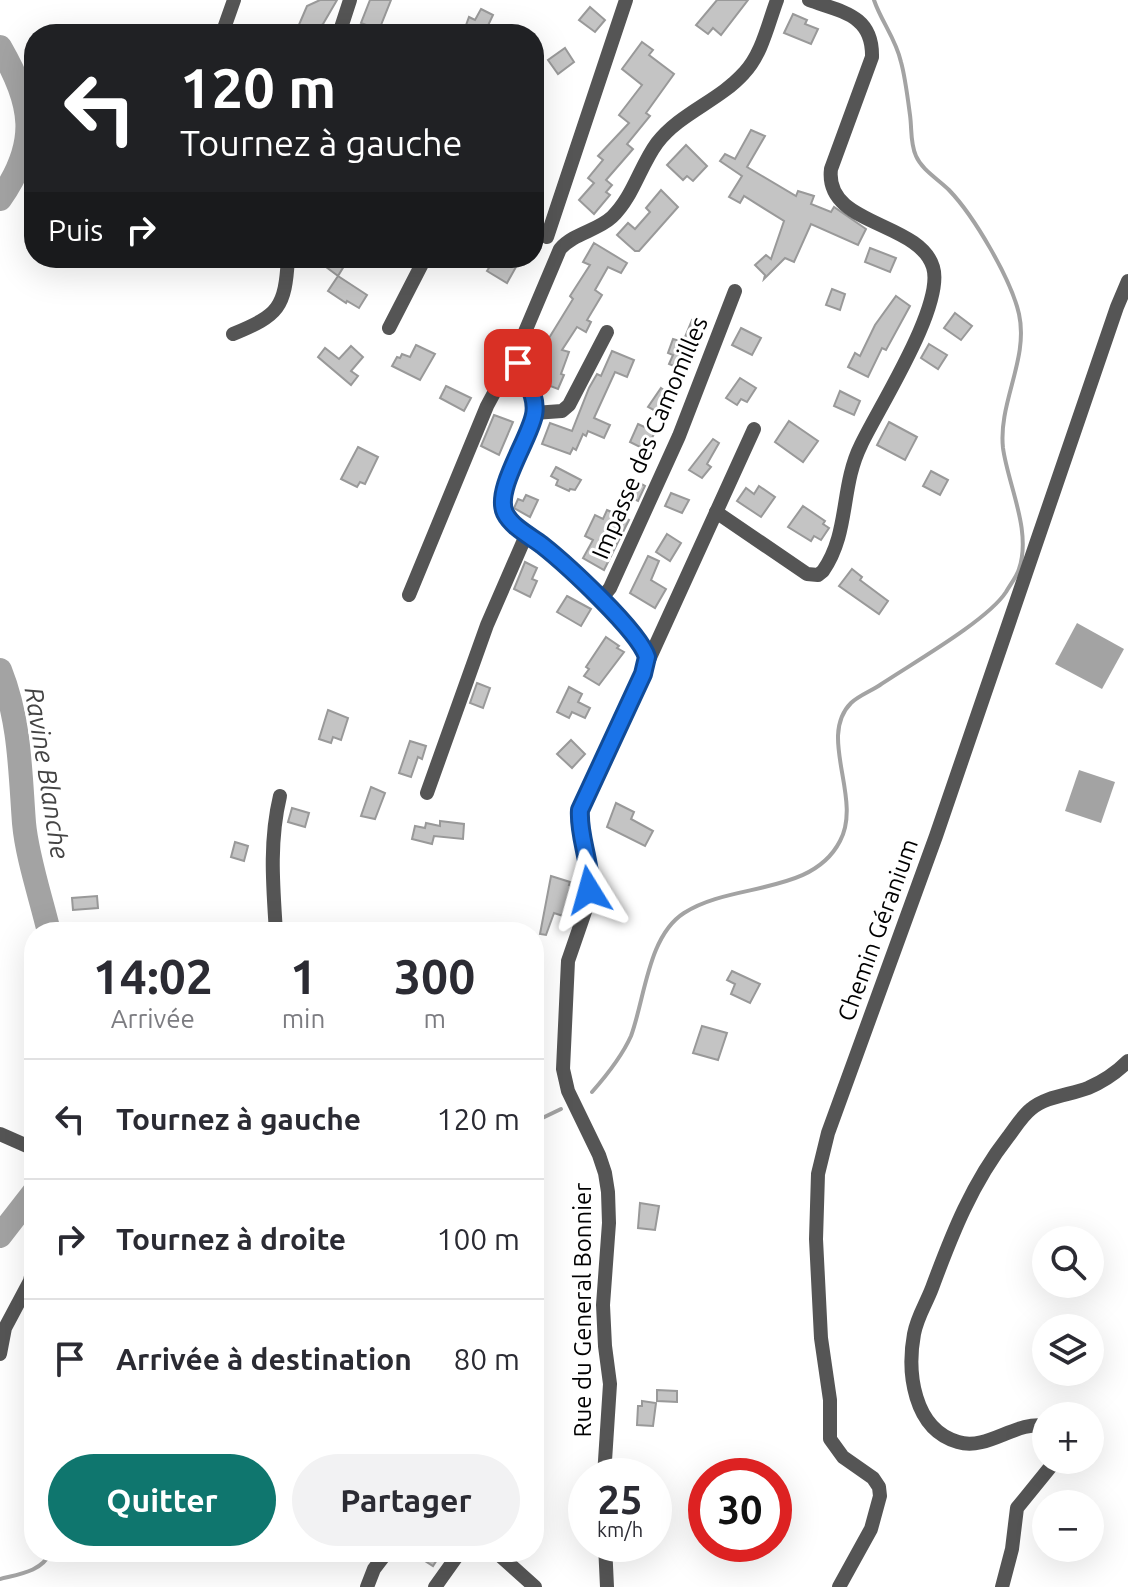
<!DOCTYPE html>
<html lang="fr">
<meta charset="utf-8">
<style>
:root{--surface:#fff;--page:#f2f2f3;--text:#2b2b33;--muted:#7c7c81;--line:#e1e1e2;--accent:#0f766e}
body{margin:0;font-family:Ubuntu,sans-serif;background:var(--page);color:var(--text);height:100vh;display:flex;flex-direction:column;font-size:30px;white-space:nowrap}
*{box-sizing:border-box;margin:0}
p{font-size:26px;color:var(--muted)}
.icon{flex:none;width:44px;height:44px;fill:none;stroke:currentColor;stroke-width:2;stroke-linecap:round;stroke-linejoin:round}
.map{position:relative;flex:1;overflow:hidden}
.drawer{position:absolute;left:24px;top:922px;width:520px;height:640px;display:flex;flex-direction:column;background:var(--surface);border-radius:32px;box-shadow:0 8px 32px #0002}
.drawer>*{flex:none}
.hud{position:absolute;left:24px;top:24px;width:520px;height:244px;border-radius:32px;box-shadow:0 8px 32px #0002;background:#202124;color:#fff;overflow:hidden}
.controls{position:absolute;left:1032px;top:1226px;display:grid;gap:16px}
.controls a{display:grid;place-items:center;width:72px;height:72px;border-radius:50%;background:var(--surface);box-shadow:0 8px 32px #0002;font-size:40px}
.speed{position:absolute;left:568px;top:1458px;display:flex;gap:16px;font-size:40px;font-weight:700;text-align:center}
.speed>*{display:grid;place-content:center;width:104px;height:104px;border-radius:50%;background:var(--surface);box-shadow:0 8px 32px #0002;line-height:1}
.speed small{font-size:20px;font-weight:400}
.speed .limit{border:12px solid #d22;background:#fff;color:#111}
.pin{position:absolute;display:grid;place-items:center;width:68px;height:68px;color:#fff;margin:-34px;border-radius:16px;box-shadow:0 4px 12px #0006}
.me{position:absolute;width:88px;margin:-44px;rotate:352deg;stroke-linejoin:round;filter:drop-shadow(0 0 6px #0008)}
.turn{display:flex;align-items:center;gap:28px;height:168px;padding:0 24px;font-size:36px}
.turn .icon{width:104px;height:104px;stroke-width:2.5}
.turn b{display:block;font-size:56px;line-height:68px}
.then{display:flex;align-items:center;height:76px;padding:0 24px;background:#0003;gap:16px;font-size:30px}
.eta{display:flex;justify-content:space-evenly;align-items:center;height:136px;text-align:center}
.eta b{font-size:48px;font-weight:600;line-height:56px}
.cta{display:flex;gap:16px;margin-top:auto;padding:16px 24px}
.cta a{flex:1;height:92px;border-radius:48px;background:var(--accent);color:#fff;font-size:32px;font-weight:600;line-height:92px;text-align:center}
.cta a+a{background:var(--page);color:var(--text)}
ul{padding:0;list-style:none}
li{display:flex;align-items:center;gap:24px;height:120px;padding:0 24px;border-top:2px solid var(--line)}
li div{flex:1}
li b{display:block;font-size:30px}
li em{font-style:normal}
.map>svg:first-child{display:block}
.water{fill:#a3a3a3}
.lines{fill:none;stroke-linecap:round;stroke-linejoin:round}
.stream{stroke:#a3a3a3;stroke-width:4}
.river{stroke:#a3a3a3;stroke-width:24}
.building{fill:#c4c4c4;stroke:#999;stroke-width:2}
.minor{stroke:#555;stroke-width:14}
.route-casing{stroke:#114b97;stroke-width:20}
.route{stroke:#1a73e8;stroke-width:14}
.labels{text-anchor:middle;stroke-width:6;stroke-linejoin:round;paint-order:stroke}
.street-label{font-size:24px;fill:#000;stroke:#fff}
.water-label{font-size:26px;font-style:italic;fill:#444;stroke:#fff}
</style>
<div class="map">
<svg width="1128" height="1587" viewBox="0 0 1128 1587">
<rect width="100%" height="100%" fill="#fff"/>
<!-- water -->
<g class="water">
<path d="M1077,623L1124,649L1102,689L1055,664Z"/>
<path d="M1079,770L1115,782L1101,823L1065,811Z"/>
</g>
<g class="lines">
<!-- stream -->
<g class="stream">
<path d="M592,1092C607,1075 622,1056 631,1036C645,998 648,936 684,913C731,882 812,896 840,841C863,798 817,737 851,703C858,696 871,691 880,685C911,664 987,621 1006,592C1010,585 1017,576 1019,569C1032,531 1008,485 1003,448C998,403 1029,359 1019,314C1011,279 974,216 949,190C938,179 922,170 916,156C910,143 912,129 910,115C908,100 905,76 901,62C896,39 881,21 874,0"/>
<path d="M534,1122L561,1109"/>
<path d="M0,1579C20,1574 41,1572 51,1552"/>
</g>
<!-- river -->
<g class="river">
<path d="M0,47C33,105 40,142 0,199"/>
<path d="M0,670C20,720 20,770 24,823C27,857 41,898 49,932"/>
<path d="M0,1236L34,1192"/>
</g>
</g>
<!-- building -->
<g class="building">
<path d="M320,0H337L323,24L305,34H295L307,6Z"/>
<path d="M370,0H391L379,30L361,23Z"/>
<path d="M717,0H748L721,35L713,28L708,34L696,25Z"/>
<path d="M590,7L605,20L595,32L579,20Z"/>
<path d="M481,9L493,15L484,34H476L465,28L469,17L475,20Z"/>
<path d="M793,14L807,20L805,24L818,29L811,44L784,33Z"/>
<path d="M642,42L653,50L649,55L674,74L646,113L650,116L627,144L633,149L606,180L612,185L606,192L610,195L594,214L579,200L594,183L588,178L603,160L598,156L629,123L619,115L642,85L622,69Z"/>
<path d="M565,48L574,62L558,74L548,60Z"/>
<path d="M751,130L765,136L747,167L796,196L798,191L814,196L811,204L831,212L834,207L866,229L858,245L811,224L794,262L785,258L764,279L765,275L755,265L766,255L771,259L784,221L744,196L740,203L729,197L742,176L720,161L725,154L735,159Z"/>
<path d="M686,145L707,166L693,181L687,176L683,180L667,165Z"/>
<path d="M661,190L678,207L639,251H635L617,235L628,223L635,229L650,212L646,208Z"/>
<path d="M594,243L627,263L621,273L608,267L595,290L602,295L587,320L591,322L586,332L577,327L562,350L569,352L561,374L564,375L558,389L540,382L548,363L538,359L546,337L549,338L573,299L570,296L590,265L583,262Z"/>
<path d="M870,248L896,258L890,272L865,262Z"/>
<path d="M314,258H349L338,276L367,295L359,308L347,301L346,303L328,291L338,276Z"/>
<path d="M495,258H521L507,283L487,271Z"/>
<path d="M832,289L845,294L840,310L826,305Z"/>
<path d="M896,296L910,306L886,350L882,348L868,377L848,367L855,353L860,356L875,325Z"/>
<path d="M955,313L972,326L961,340L944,328Z"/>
<path d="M692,320L704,325L686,371L669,364L673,355L668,353L673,339L683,342Z"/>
<path d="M741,328L761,338L752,355L732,345Z"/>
<path d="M929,344L947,355L938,369L921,358Z"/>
<path d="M416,345L435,354L420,380L392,366L397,357L400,358L402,354L410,357Z"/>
<path d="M351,346L363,357L351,371L358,376L351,385L318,357L325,348L339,359Z"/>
<path d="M612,351L634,360L627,377L615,372L594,418L610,425L604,438L588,431L586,436L583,434L576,450L573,448L570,454L542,444L550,423L572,431L589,388L597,374L601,376Z"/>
<path d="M740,378L756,388L747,402L741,399L737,405L726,398Z"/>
<path d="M446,386L471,398L464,411L440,398Z"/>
<path d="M661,388L674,397L663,415L648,407Z"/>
<path d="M840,391L860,401L854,415L834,406Z"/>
<path d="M494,415L513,422L499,455L481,446Z"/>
<path d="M789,421L818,441L803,462L775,442Z"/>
<path d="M889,422L917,437L905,460L877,445Z"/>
<path d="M638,424L655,432L646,450L630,442Z"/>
<path d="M713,439L719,443L707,464L711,467L702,478L689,470Z"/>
<path d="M358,447L378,457L365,484L360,482L357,487L341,479Z"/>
<path d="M556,467L581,480L575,490L570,489L569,491L556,485L558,480L551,476Z"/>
<path d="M931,471L948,480L940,495L923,486Z"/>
<path d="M631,478L645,486L638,501L623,494Z"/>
<path d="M759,486L775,497L761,517L737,501L746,488L754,494Z"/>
<path d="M671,493L689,500L682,513L665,506Z"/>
<path d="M526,495L538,500L530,517L514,508L518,499L523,501Z"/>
<path d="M803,506L825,521L823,524L829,528L821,540L814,536L811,541L788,527Z"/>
<path d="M607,510L629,520L604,570L583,558L593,540L585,536L595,515L603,519Z"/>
<path d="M667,534L681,543L670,561L656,552Z"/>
<path d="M648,556L659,561L651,580L666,589L655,608L630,593Z"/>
<path d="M525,562L537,568L532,579L537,581L530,597L514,589Z"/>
<path d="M852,569L862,577L860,580L888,601L879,614L839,586Z"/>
<path d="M567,596L591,609L581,626L557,612Z"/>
<path d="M606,637L619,646L617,648L624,652L599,685L584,676L589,669L586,667Z"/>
<path d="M477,683L490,688L483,708L470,703Z"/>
<path d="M569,687L582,694L578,702L590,708L585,718L572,712L569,718L557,712Z"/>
<path d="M328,710L348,718L341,740L333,737L331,743L319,739Z"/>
<path d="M571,740L585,754L572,768L557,754Z"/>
<path d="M410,741L426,746L422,759L418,757L411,777L399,773Z"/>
<path d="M371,787L385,793L375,819L361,816Z"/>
<path d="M616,803L634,812L631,819L653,831L645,846L607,827Z"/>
<path d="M292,808L309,813L305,827L288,822Z"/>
<path d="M440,821L464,824L463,839L434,836L432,844L412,839L415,826L425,828L426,823L440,826Z"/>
<path d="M235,842L248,846L244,861L231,857Z"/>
<path d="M551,876L570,882L569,885L573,886L563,916L554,913L546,935L540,934Z"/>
<path d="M97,896L98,908L73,910L72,898Z"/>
<path d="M732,971L760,984L750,1003L731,994L735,984L727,980Z"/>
<path d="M702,1026L727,1033L718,1060L693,1053Z"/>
<path d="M640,1203L659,1206L655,1230L638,1228Z"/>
<path d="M657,1390L677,1391V1402L657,1401Z"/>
<path d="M642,1401L656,1403L653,1426L637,1425L638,1406H642Z"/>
<path d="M411,1552H442L433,1566Z"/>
</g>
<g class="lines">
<!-- minor -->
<g class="minor">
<path d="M222,34L234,0"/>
<path d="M339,34L350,0"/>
<path d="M547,237L626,0"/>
<path d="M389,328L425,258"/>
<path d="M233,334C279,315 285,308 288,258"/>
<path d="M534,413L562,411L569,405L607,332"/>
<path d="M716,512L807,574L818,575L823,571C850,532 840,487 861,445C879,407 945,305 933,267C919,221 824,226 831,169L872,57C873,15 842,12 809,0"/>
<path d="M409,595L487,406L517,350"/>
<path d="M601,599L610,588L679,436L735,291"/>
<path d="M647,664L754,429"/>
<path d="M427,793L487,625L527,533"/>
<path d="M276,932C273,886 269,842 280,796"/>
<path d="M0,1134L34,1149"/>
<path d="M0,1354L5,1328L30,1281L34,1262"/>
<path d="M1046,1426C1016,1420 988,1451 958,1442C913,1429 907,1372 914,1334C917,1317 926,1304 932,1288C952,1234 972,1183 1008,1137C1015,1128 1022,1116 1031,1109C1046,1096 1070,1095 1088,1088C1102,1082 1117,1072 1128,1061"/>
<path d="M604,1476L610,1384L605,1346L603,1305L609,1223L608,1192L605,1173L599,1155L568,1091L563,1069L568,961L588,903L590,882L581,840L580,810L643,674L647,657C639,630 567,565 543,545C530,535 508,525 503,508C498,490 528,437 534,416C539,395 522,383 519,364C518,358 519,352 519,346L560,249C574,233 597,231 612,217C633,197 640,166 657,143C680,113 719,101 744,73C762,54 768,24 777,0"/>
<path d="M605,1544L607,1587"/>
<path d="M496,1552L535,1587"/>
<path d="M367,1587L374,1569L387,1552"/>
<path d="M435,1587L460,1552"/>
<path d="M839,1587L871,1529L880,1496L879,1487L873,1478L843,1457L830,1439V1400L821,1338L816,1239L818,1174L828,1133L936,836L1117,307L1128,281"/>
<path d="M1002,1587L1012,1549L1017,1508L1056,1460"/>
</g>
</g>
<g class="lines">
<!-- route casing -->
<g class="route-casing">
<path id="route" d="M518,363C524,380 538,395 534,415C529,440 494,490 505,513C512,527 530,536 542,545C566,564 639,631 647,657L643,674L580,810C578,837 592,863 589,890"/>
</g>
<!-- route -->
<use href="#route" class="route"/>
</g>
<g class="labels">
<!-- street labels -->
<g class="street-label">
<text transform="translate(650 438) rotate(-67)" y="8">Impasse des Camomilles</text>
<text transform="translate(878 930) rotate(-70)" y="8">Chemin Géranium</text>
<text transform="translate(583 1310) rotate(-90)" y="8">Rue du General Bonnier</text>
</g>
<!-- water labels -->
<g class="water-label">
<text transform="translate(47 773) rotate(81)" y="9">Ravine Blanche</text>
</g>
</g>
</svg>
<div class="controls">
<a><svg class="icon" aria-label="search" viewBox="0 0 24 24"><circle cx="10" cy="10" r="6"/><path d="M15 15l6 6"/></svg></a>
<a><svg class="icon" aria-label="layers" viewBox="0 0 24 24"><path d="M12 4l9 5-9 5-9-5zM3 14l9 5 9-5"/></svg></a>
<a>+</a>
<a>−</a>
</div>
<div class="speed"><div>25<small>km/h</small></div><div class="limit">30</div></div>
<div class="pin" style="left:518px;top:363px;background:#d93025"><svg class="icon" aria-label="arrive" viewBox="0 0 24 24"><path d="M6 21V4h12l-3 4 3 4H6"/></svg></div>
<svg class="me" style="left:589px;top:890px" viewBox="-20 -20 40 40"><path d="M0-17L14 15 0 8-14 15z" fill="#1a73e8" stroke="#fff" stroke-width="4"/></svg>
<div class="hud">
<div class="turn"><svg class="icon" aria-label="left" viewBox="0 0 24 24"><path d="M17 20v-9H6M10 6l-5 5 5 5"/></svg><div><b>120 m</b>Tournez à gauche</div></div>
<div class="then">Puis<svg class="icon" aria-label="right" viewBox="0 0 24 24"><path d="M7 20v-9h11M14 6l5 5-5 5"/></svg></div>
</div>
<section class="drawer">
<div class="eta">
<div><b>14:02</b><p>Arrivée</p></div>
<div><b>1</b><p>min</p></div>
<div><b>300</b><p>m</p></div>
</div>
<ul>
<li><svg class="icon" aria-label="left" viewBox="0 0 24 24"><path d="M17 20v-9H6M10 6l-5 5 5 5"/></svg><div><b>Tournez à gauche</b></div><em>120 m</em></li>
<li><svg class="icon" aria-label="right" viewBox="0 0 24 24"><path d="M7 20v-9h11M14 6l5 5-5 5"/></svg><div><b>Tournez à droite</b></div><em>100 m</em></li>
<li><svg class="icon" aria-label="arrive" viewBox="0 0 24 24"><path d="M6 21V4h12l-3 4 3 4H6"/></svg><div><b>Arrivée à destination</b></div><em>80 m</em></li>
</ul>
<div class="cta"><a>Quitter</a><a>Partager</a></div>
</section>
</div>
